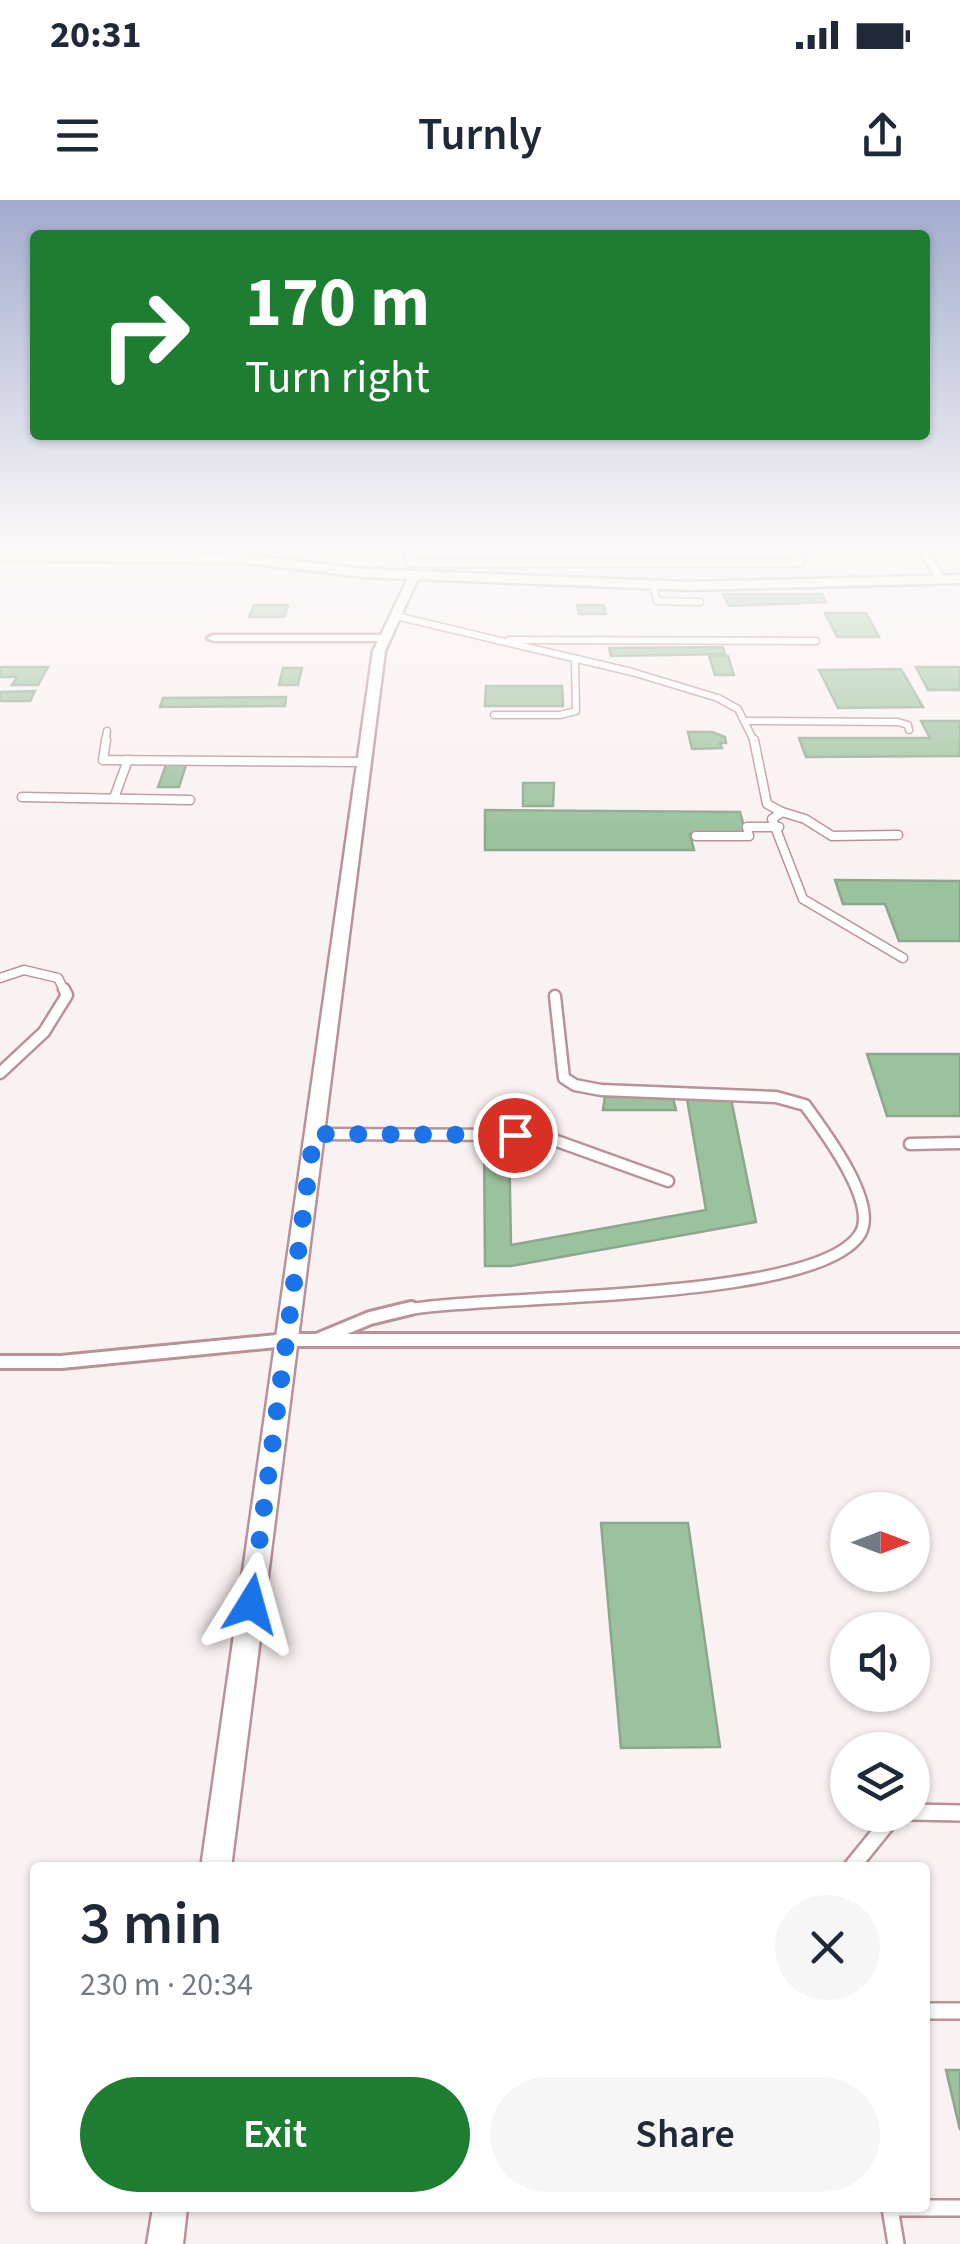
<!DOCTYPE html>
<meta charset="utf-8">
<style>
:root{--surface:#fff;--page:#f6f6f7;--text:#1f2937;--muted:#747a83;--accent:#1d7e31}
body{margin:0;font-family:"Source Sans 3",sans-serif;background:var(--page);color:var(--text);height:100vh;display:flex;flex-direction:column;font-size:38px;white-space:nowrap}
*{box-sizing:border-box;margin:0}
p{font-size:32px;color:var(--muted)}
.icon{flex:none;width:55px;height:55px;fill:none;stroke:currentColor;stroke-width:2;stroke-linecap:round;stroke-linejoin:round}
.map{position:relative;flex:1;overflow:hidden}
.drawer{position:absolute;left:30px;top:1662px;width:900px;height:350px;display:flex;flex-direction:column;background:var(--surface);border-radius:10px;box-shadow:0 2px 8px #0004}
.drawer>*{flex:none}
.hud{position:absolute;left:30px;top:30px;width:900px;height:210px;border-radius:10px;box-shadow:0 2px 8px #0004;background:#1d7e31;color:#fff;overflow:hidden}
.needle{width:65px;rotate:90deg}
.buttons{position:absolute;left:830px;top:1292px;display:grid;gap:20px}
.buttons a{display:grid;place-items:center;width:100px;height:100px;border-radius:50%;background:var(--surface);box-shadow:0 2px 8px #0004;font-size:50px}
.pin{position:absolute;display:grid;place-items:center;width:85px;height:85px;color:#fff;margin:-42px;border:5px solid #fff;border-radius:50%;box-shadow:0 2px 10px #0007}
.me{position:absolute;width:110px;margin:-55px;rotate:8deg;stroke-linejoin:round;filter:drop-shadow(0 0 8px #0008)}
.turn{display:flex;align-items:center;gap:35px;height:210px;padding:0 50px;font-size:45px}
.turn .icon{width:130px;height:130px;stroke-width:2.5}
.turn b{display:block;font-size:70px;line-height:85px}
.round{display:grid;place-items:center;flex:none;width:105px;height:105px;border-radius:52px;background:var(--page)}
.head{display:flex;align-items:center;justify-content:space-between;height:170px;padding:0 50px}
h1{font-size:60px;font-weight:600;line-height:75px}
.action{display:flex;gap:20px;margin-top:auto;padding:20px 50px}
.action a{flex:1;height:115px;border-radius:60px;background:var(--accent);color:#fff;font-size:40px;font-weight:600;line-height:115px;text-align:center}
.action a+a{background:var(--page);color:var(--text)}
.status{display:flex;justify-content:space-between;align-items:center;height:70px;padding:0 50px;background:var(--surface);direction:ltr}
.status svg{height:28px;fill:currentColor}
header{display:flex;justify-content:space-between;align-items:center;height:130px;padding:0 50px;background:var(--surface);font-size:45px;font-weight:600}
.map>svg:first-child{display:block}
.building{fill:#9ac29c;stroke:#8ca78d;stroke-width:2.5}
.lines{fill:none;stroke-linecap:round;stroke-linejoin:round}
.service-far4-casing{stroke:#b99297;stroke-width:9}
.service-far3-casing{stroke:#b99297;stroke-width:11}
.service-far2-casing{stroke:#b99297;stroke-width:15}
.service-far1-casing{stroke:#b99297;stroke-width:18}
.service-casing{stroke:#b99297;stroke-width:20}
.minor-casing{stroke:#b99297;stroke-width:5}
.tertiary-casing{stroke:#b99297;stroke-width:5}
.service-far4{stroke:#fff;stroke-width:6}
.service-far3{stroke:#fff;stroke-width:8}
.service-far2{stroke:#fff;stroke-width:10}
.service-far1{stroke:#fff;stroke-width:12}
.service{stroke:#fff;stroke-width:15}
.minor{fill:#fff;fill-rule:evenodd}
.tertiary{fill:#fff;fill-rule:evenodd}
.route{stroke:#1a73e8;stroke-width:18;stroke-dasharray:0 32.4}
</style>
<div class="status"><b>20:31</b><svg viewBox="0 0 49 12"><path d="M0 12V9h3v3zM5 12V6h3v6zM10 12V3h3v9zM15 12V0h3v12zM26 1h20v11H26zM47 4h2v5h-2z"/></svg></div>
<header><svg class="icon" aria-label="menu" viewBox="0 0 24 24"><path d="M4 6h16M4 12h16M4 18h16"/></svg>Turnly<svg class="icon" aria-label="share" viewBox="0 0 24 24"><path d="M12 15V3M7 8l5-5 5 5M5 13v7h14v-7"/></svg></header>
<div class="map">
<svg width="960" height="2044" viewBox="0 0 960 2044">
<rect width="100%" height="100%" fill="#faf1f2"/>
<!-- building -->
<g class="building">
<path d="M723,394H822L826,402L729,406Z"/>
<path d="M254,405H288L284,417H249Z"/>
<path d="M577,405H604L606,414H579Z"/>
<path d="M825,413H866L879,437H837Z"/>
<path d="M723,447L725,454L611,456L609,448Z"/>
<path d="M709,456H728L734,475H715Z"/>
<path d="M0,467H48L38,485H12L17,477H0Z"/>
<path d="M916,467H960V490H928Z"/>
<path d="M283,468H302L298,485H279Z"/>
<path d="M901,469L923,507L838,508L819,470Z"/>
<path d="M486,486H562L563,506H485Z"/>
<path d="M35,491L30,501H0V492Z"/>
<path d="M286,497L285,506L160,507L163,498Z"/>
<path d="M921,521H960V556L806,557L799,538H930Z"/>
<path d="M688,532H712L725,537L726,543H720L722,548L692,549Z"/>
<path d="M166,565H186L179,587H158Z"/>
<path d="M523,583H554L553,606H523Z"/>
<path d="M485,610L740,612L746,634H690L694,650H485Z"/>
<path d="M835,680L960,681V741H899L885,704H843Z"/>
<path d="M867,854H960V916H887Z"/>
<path d="M672,894L676,910H603L605,896Z"/>
<path d="M687,899H731L756,1022L511,1066H485L484,938H509L511,1045L706,1010Z"/>
<path d="M601,1323H688L720,1547L621,1548Z"/>
<path d="M946,1870H960V1930Z"/>
</g>
<g class="lines">
<!-- service-far4 casing -->
<g class="service-far4-casing">
<g id="service-far4">
<path d="M653,385L657,401L700,402"/>
<path d="M396,416L632,472L718,498L738,509L755,543"/>
<path d="M509,440L816,441"/>
<path d="M494,515H560L576,511L575,460"/>
<path d="M747,521L898,522L908,525L909,530"/>
<path d="M105,543L107,531"/>
</g>
</g>
<!-- service-far3 casing -->
<g class="service-far3-casing">
<g id="service-far3">
<path d="M106,540L103,560L364,562"/>
<path d="M754,540L767,604L782,612L772,619L803,699L903,758"/>
<path d="M22,597L190,600"/>
<path d="M114,598L128,560"/>
<path d="M782,612L805,619L832,636L898,635"/>
<path d="M696,636H749L747,627H779"/>
<path d="M0,778L24,770L58,778L65,792"/>
</g>
</g>
<!-- service-far2 casing -->
<g class="service-far2-casing">
<g id="service-far2">
<path d="M0,873L44,832L67,795L64,789"/>
<path d="M314,934L515,935L554,940L668,981"/>
<path d="M910,944L960,943"/>
<path d="M399,1111C485,1093 816,1104 860,1034C879,1003 823,930 805,905L776,897L601,890L575,885L564,878L555,796"/>
</g>
</g>
<!-- service-far1 casing -->
<g class="service-far1-casing">
<g id="service-far1">
<path d="M317,1140L370,1118L411,1108"/>
<path d="M0,1162H61L287,1140H960"/>
</g>
</g>
<!-- service casing -->
<g class="service-casing">
<g id="service">
<path d="M912,1612L960,1613"/>
<path d="M851,1668L894,1615"/>
<path d="M925,1811H960"/>
<path d="M890,2008H960"/>
<path d="M890,2008L896,2044"/>
</g>
</g>
<!-- minor casing -->
<g class="minor-casing">
<g id="minor">
<path d="M407,347H417L416,360H793L787,347H797L804,363L799,366H411L406,363Z"/>
<path d="M916,347H926L946,381H938Z"/>
<path d="M414,373L419,376L385,451L231,1668H201L373,451L378,441H213L207,438L213,435H381L409,376Z"/>
<path d="M153,2008H187L183,2044H147Z"/>
</g>
</g>
<!-- tertiary casing -->
<g class="tertiary-casing">
<path id="tertiary" d="M0,352L248,355L363,369L690,382L960,375V383L690,390L363,377L248,363L0,360Z"/>
</g>
<!-- service-far4 -->
<use href="#service-far4" class="service-far4"/>
<!-- service-far3 -->
<use href="#service-far3" class="service-far3"/>
<!-- service-far2 -->
<use href="#service-far2" class="service-far2"/>
<!-- service-far1 -->
<use href="#service-far1" class="service-far1"/>
<!-- service -->
<use href="#service" class="service"/>
<!-- minor -->
<use href="#minor" class="minor"/>
<!-- tertiary -->
<use href="#tertiary" class="tertiary"/>
</g>
<!-- sky -->
<linearGradient id="sky" x2="0" y2="1"><stop stop-color="#a1abcd"/><stop offset="0.55" stop-color="#fdf9f9"/><stop offset="1" stop-color="#fdf9f9" stop-opacity="0"/></linearGradient>
<rect width="960" height="634" fill="url(#sky)"/>
<g class="lines">
<!-- route -->
<path class="route" d="M251,1404L314,934L515,935"/>
</g>
</svg>
<div class="buttons">
<a><svg class="needle" viewBox="-14 -14 28 28"><path d="M0-13l5 13h-10z" fill="#e53935"/><path d="M0 13l5-13h-10z" fill="#747a83"/></svg></a>
<a><svg class="icon" aria-label="sound" viewBox="0 0 24 24"><path d="M4 9h4l5-4v14l-5-4H4zM17 9q2 3 0 6"/></svg></a>
<a><svg class="icon" aria-label="layers" viewBox="0 0 24 24"><path d="M12 4l9 5-9 5-9-5zM3 14l9 5 9-5"/></svg></a>
</div>
<div class="pin" style="left:515px;top:935px;background:#d93025"><svg class="icon" aria-label="arrive" viewBox="0 0 24 24"><path d="M6 21V4h12l-3 4 3 4H6"/></svg></div>
<svg class="me" style="left:251px;top:1404px" viewBox="-20 -20 40 40"><path d="M0-17L14 15 0 8-14 15z" fill="#1a73e8" stroke="#fff" stroke-width="4"/></svg>
<div class="hud">
<div class="turn"><svg class="icon" aria-label="right" viewBox="0 0 24 24"><path d="M7 20v-9h11M14 6l5 5-5 5"/></svg><div><b>170 m</b>Turn right</div></div>
</div>
<section class="drawer">
<div class="head"><div><h1>3 min</h1><p>230 m · 20:34</p></div><a class="round"><svg class="icon" aria-label="close" viewBox="0 0 24 24"><path d="M6 6l12 12M18 6L6 18"/></svg></a></div>
<div class="action"><a>Exit</a><a>Share</a></div>
</section>
</div>
